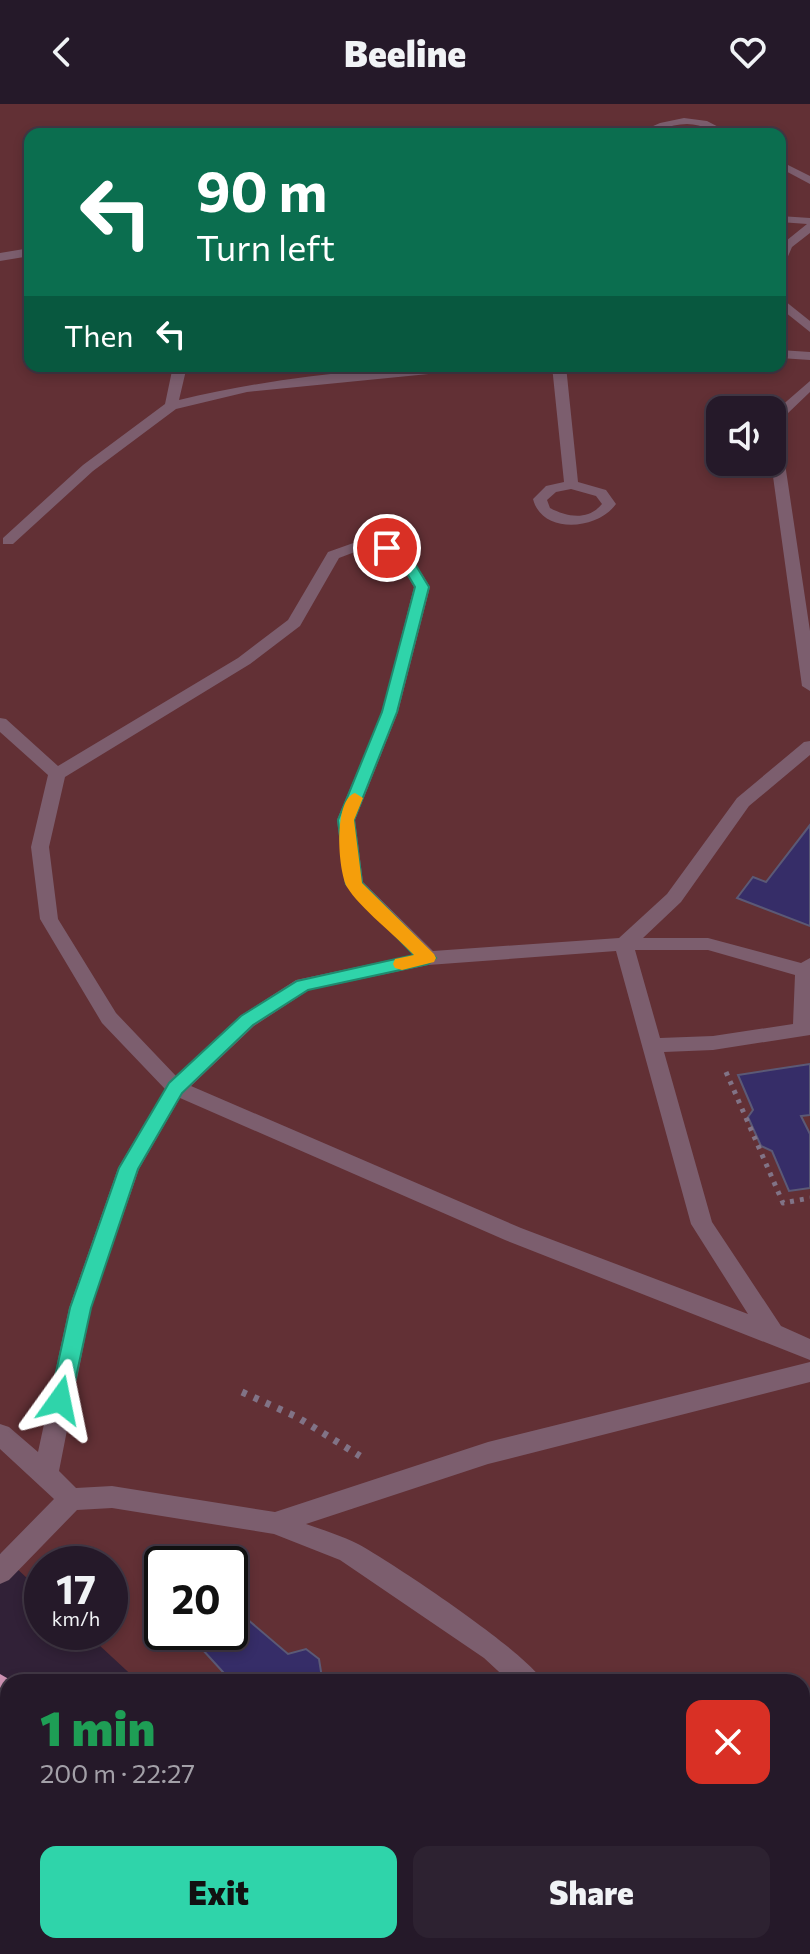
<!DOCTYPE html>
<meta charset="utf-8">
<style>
:root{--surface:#251929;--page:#2d2231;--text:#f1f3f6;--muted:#a3a0a8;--line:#423846;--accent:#2fd4aa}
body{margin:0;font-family:Commissioner,sans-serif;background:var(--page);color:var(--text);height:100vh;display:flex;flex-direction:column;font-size:30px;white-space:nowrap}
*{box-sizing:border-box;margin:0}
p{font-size:26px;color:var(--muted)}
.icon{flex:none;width:44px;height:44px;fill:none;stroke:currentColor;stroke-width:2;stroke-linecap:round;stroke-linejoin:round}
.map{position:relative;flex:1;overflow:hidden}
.sheet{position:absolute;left:0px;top:1570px;width:810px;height:280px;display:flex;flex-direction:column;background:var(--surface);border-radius:24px 24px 0 0;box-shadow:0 4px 12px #0003,0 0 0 2px var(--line)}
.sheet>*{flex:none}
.top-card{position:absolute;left:24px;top:24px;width:762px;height:244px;border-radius:16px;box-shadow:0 4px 12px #0003,0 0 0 2px var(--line);background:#0b6e4f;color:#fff;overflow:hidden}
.fabs{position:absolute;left:706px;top:292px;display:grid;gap:16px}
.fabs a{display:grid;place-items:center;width:80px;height:80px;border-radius:16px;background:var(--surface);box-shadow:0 4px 12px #0003,0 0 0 2px var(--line);font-size:40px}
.speed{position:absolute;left:24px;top:1442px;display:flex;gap:16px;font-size:40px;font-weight:700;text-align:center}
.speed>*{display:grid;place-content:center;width:104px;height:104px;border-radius:50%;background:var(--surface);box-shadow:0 4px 12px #0003,0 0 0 2px var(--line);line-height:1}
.speed small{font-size:20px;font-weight:400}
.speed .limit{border:4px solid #111;border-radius:12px;background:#fff;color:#111}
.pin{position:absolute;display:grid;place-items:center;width:68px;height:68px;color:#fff;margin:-34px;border:4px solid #fff;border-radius:50%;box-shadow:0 2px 8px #0007}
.me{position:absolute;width:88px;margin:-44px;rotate:12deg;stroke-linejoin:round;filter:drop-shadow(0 0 6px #0008)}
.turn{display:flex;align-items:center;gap:28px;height:168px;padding:0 40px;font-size:36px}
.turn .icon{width:104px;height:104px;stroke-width:2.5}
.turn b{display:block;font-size:56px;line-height:68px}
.then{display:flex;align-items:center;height:76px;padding:0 40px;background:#0003;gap:16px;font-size:30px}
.round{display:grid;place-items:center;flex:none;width:84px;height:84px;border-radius:16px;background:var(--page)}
.headline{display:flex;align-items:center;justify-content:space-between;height:136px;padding:0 40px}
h1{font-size:48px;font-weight:800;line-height:60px;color:#1e9e55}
.cta{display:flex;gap:16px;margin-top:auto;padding:16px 40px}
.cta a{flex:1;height:92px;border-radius:16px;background:var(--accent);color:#111;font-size:32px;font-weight:800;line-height:92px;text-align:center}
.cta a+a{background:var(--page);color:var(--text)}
header{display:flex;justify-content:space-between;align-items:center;height:104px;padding:0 40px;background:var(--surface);font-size:36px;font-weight:800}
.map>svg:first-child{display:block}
.green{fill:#623035;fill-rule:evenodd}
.building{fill:#362d68;stroke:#5b5976;stroke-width:2}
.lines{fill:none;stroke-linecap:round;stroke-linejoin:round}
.path-far1{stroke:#817386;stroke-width:5;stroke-dasharray:4 6;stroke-linecap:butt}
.path{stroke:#817386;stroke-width:7;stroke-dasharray:5 8;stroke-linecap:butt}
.minor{fill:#7c5e6e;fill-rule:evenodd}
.major{fill:#cf93b4;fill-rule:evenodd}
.route{fill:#2fd4aa;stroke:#1f8a6e;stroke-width:2}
.slow{fill:#f59e0b}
</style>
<header><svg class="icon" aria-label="back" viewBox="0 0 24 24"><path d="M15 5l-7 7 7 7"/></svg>Beeline<svg class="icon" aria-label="heart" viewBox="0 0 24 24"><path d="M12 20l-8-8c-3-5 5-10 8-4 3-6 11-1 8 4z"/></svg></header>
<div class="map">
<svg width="810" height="1850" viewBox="0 0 810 1850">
<rect width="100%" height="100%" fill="#312137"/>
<!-- green -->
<path class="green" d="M0,0H810V1850H435L426,1842H802V1578H139L85,1528H110V1460H42V1488L0,1449ZM30,30H780V262H30ZM720,306H772V358H720ZM162,1460H230V1528H162Z"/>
<!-- building -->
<g class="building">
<path d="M810,721V822L737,794L753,773L766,778Z"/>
<path d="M810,960V1011L801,1012L810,1030V1084L789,1087L772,1047L761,1042L748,1013L753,1006L738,971Z"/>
<path d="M230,1512L241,1521L247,1515L288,1550L306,1545L319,1555L322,1574L327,1578H232L192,1534L198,1528H230Z"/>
<path d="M31,1842H87L96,1850H24Z"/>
</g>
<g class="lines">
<!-- path-far1 -->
<path class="path-far1" d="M726,968L783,1099L810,1094"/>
<!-- path -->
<path class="path" d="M242,1288L297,1313L360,1352"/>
<!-- minor -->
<g class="minor">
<path d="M684,14L707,17L732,30C716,30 703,20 687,20C669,20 653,30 635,30L660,19Z"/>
<path d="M780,57L810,72V80L780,64Z"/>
<path d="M780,112L810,114V129L792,143L786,157L780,161L781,141L807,120L780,118Z"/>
<path d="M30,144V152L0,157V149Z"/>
<path d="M780,193L810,217V228L780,204Z"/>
<path d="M780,246L810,248V256L780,254Z"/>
<path d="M173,262H187L179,296C275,273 377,262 476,262L469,266L247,288L176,305L93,367L13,440H3V434L83,361L165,300Z"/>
<path d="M552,262H566L578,378L606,386L616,400C598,426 542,431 533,395L546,382L564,378ZM571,385L596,392L602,400C588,417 567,413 550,404L547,396L556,388Z"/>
<path d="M810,277V288L786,311L783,346L810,527V587L802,582L771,358L772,310Z"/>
<path d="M359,437C400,441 409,447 430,483L398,608L355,716L363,778L433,847L619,834L667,790L737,694L804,638L810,637V651L749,702L681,798L643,834H708L801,859L810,854V931L713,946L664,948L712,1118L781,1222L810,1235V1256L505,1136L180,994L139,1065L91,1204L59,1367L76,1384L112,1382L275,1408L488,1338L810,1258V1278L488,1360L306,1420C323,1426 342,1432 358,1440C390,1457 531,1551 543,1578H510L484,1554L340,1456L274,1430L112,1404L77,1406L9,1476L0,1480V1450L54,1395L0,1345V1320L9,1323L38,1348L69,1204L118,1064L165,985L102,919L40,815L31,743L48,671L0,628V614L6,615L58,662L238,554L288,516L328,448ZM360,446C392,449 399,456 414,483L382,608L337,716L345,780L413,851L296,876L240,912L176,972L116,909L58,815L49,743L65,673L250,560L300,522L339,454ZM635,846H708L795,871L793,920L713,932L660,934ZM616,847L691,1120L748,1210L521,1124L191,982L254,922L309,886L428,861Z"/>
<path d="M733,1842H768L771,1850H736Z"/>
</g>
<!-- major -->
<g class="major">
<path d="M0,1570L14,1578H8V1604L0,1601Z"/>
<path d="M250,1842H286L289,1850H253Z"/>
</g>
</g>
<!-- route -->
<path class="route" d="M387,440L412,455L429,483L397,608L354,716L362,779L436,854L428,860L308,886L253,921L182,989L138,1065L91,1204L71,1296L68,1303L60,1305L53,1303L50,1296L70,1204L119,1064L169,979L241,912L297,877L414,851L346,780L338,716L382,608L415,483L402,461L380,444Z"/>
<!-- slow -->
<path class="slow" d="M355,689L363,694L354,716L362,779L434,850L436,854L434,858L402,866L395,864L393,860L395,855L414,851C397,833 359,803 347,783C338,766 333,696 355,689Z"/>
</svg>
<div class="fabs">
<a><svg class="icon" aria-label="sound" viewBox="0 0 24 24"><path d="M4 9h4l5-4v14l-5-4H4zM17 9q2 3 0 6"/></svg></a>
</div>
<div class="speed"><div>17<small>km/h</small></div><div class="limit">20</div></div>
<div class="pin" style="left:387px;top:444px;background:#d93025"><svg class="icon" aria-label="arrive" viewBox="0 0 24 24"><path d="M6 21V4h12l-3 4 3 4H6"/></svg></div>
<svg class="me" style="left:60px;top:1296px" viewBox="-20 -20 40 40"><path d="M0-17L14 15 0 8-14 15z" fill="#2fd4aa" stroke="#fff" stroke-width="4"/></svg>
<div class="top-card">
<div class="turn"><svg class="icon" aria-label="left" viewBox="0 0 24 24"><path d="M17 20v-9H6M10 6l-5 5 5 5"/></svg><div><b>90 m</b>Turn left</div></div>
<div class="then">Then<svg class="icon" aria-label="left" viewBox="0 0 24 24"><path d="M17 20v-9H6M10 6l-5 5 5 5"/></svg></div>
</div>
<section class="sheet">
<div class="headline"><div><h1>1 min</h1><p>200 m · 22:27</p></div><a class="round" style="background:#d93025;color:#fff"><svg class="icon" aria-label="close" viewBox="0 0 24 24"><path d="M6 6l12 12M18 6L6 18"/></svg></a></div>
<div class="cta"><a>Exit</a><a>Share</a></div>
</section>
</div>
